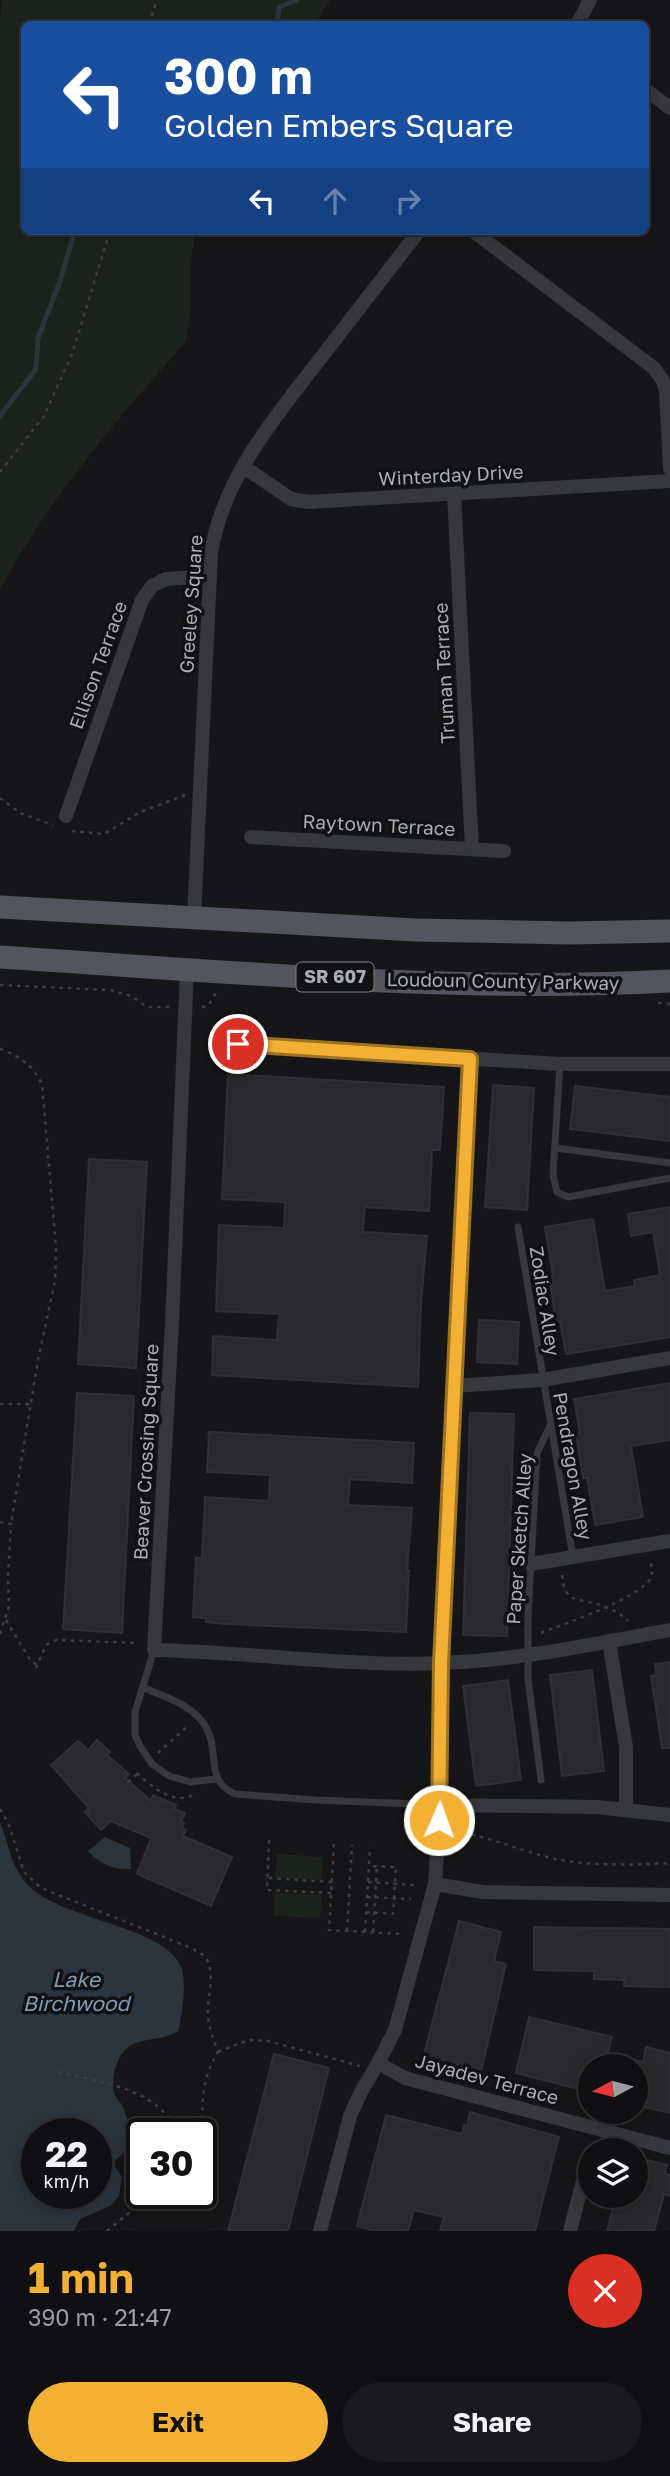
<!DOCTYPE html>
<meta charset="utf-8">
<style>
:root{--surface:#101012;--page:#19191b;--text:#f1f3f6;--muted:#9c9d9f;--line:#303032;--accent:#f2b134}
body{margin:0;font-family:"Golos Text",sans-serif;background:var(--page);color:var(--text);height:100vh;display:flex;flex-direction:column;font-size:26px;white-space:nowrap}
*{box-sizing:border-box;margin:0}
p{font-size:23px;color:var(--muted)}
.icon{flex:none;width:38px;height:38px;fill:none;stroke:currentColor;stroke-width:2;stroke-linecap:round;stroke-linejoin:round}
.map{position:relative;height:2231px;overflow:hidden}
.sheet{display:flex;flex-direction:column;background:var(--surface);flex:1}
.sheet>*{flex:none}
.top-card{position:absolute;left:21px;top:21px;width:628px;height:214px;border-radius:10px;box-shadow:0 4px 18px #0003,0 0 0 2px var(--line);background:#1a4fa0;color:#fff;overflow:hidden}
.needle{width:46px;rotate:263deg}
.tools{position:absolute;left:578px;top:2054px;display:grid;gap:14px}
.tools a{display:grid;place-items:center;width:70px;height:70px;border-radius:50%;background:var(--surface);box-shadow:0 4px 18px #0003,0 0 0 2px var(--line);font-size:35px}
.speed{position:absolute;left:21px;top:2118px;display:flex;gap:14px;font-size:35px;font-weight:700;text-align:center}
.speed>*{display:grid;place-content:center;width:91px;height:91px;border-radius:50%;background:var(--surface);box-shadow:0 4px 18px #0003,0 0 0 2px var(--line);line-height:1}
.speed small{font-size:18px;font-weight:400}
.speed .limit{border:4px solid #111;border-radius:10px;background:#fff;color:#111}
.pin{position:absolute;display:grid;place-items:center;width:60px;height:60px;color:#fff;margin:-30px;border:4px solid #fff;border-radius:50%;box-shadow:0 2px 7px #0007}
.me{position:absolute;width:77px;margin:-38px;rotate:2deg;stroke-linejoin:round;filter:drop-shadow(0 0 5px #0008)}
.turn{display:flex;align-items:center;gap:24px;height:147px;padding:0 28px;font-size:32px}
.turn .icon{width:91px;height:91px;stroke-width:2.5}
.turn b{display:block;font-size:49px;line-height:60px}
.lanes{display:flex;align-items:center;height:66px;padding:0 28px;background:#0003;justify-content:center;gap:35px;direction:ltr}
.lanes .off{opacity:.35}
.round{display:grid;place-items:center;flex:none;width:74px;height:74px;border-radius:37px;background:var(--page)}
.summary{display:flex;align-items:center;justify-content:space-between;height:119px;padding:0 28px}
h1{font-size:42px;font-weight:700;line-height:52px;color:var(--accent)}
.action{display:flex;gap:14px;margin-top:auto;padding:14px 28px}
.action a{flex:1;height:80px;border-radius:42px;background:var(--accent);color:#111;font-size:28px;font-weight:700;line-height:80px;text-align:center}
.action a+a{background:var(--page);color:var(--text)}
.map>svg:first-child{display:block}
.green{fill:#1c231d}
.water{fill:#2c353c;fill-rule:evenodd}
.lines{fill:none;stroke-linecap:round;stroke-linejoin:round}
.stream{stroke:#2c353c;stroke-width:5}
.building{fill:#29292c;stroke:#303034;stroke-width:2}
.path{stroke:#3d3f44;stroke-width:2.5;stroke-dasharray:3.5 5;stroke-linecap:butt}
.lane{stroke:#37383d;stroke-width:7}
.street{stroke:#37383d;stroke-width:14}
.primary{stroke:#53555c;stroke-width:23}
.route-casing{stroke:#9d7322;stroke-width:18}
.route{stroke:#f2b134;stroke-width:12}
.labels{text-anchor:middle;stroke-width:7;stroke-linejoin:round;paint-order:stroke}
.shield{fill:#111113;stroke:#7b7e86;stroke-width:2}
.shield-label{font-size:18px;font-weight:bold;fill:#a8adb8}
.street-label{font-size:19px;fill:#a8adb8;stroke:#111113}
.water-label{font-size:21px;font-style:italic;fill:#7f9bb3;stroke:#111113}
</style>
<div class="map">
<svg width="670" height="2231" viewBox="0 0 670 2231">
<rect width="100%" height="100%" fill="#161618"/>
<!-- green -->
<g class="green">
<path d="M2,0H330L315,24H24V231H197C185,267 196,307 185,343C116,420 49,498 0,589V18Z"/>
<path d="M277,1854L323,1857L322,1880L275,1877Z"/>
<path d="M275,1893L321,1895L320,1918L274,1916Z"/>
</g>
<!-- water -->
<g class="water">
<path d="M0,1822C9,1845 11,1867 28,1885C62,1921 164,1925 181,1967C187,1981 182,2017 178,2031C163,2041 141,2037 127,2048C116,2057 111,2079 114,2093C115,2098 121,2102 123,2107C130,2125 134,2149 115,2160V2167L122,2177L119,2196L110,2206L80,2219L74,2231H0ZM37,2133H96V2193H37Z"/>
<path d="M105,1837L130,1848L131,1869C113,1870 100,1864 88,1851Z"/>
</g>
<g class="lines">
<!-- stream -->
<g class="stream">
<path d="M277,24L279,7L297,0"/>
<path d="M0,416L36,369L38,338L59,284L75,231"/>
</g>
</g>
<!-- building -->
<g class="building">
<path d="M228,1074L444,1087L440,1150H432L429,1211L365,1207L363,1232L427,1236L421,1303L418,1387L212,1375L213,1336L277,1340L279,1314L216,1311L219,1225L284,1228L285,1202L222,1199Z"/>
<path d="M493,1085L534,1088L527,1210L485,1207Z"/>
<path d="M575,1086L670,1097V1141L570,1129Z"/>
<path d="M89,1159L147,1162L136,1368L78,1364Z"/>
<path d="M670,1207V1337L566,1354L560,1321H556L549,1277L553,1276L545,1227L593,1219L605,1291L635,1286L634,1280L660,1275L653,1232L631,1236L628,1214Z"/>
<path d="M479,1320L519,1322L517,1364L477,1362Z"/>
<path d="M670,1383V1440L631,1446L643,1517L595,1525L587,1478H583L576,1434L580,1433L574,1399Z"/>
<path d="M77,1393L134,1396L122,1633L63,1629Z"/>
<path d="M470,1413L514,1414L507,1636L463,1635Z"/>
<path d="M209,1432L414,1443L412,1483L350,1479L348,1505L412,1508L407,1570H409L406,1632L226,1624L206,1622V1618L193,1617L196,1558H202L205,1497L269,1501L270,1475L207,1472Z"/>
<path d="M670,1662V1748H662L651,1676L656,1675L655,1664Z"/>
<path d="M592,1670L604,1771L562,1776L550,1675Z"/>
<path d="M508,1680L521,1780L476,1786L463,1686Z"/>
<path d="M97,1740L110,1752L107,1755L129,1774L125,1778L151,1801L153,1795L176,1805L174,1809L185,1813L181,1822L184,1823L182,1828L186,1830L183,1836L232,1857L211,1906L137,1874L151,1838L111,1821L101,1830L85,1812L89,1808L51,1765L78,1741L88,1750Z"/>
<path d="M459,1921L501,1932L494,1961L506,1964L480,2076L422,2062Z"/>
<path d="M534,1927L670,1929V1987L624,1986V1980L594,1979V1971L534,1970Z"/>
<path d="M529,2017L612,2037L608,2053L643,2062L646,2047L670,2053V2113L635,2105V2067H590V2092L516,2073Z"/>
<path d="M274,2054L329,2068L292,2215L288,2231H228Z"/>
<path d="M470,2112L559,2137L535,2231H440L444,2217L414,2210L408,2231H375L357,2226L386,2115L462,2134L464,2125L467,2126Z"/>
<path d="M635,2157L667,2165L665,2174L670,2175V2196L664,2194L654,2231H607L616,2196H635Z"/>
</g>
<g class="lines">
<!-- path -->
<g class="path">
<path d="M149,24L157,0"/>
<path d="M0,472L44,416L72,354L110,231"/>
<path d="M0,798L20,813L53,825"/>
<path d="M72,831L104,834L140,812L185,795"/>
<path d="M0,985L110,990L131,996L147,1007H171"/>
<path d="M658,1003L670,1004"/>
<path d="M202,1007L208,1006L216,993"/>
<path d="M0,1049C19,1055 33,1066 42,1084L56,1248L55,1281L38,1360L11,1524"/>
<path d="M0,1404H31"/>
<path d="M0,1522L11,1524L8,1576L9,1606L0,1634"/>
<path d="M562,1575C565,1603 575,1598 597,1604C608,1607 620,1613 628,1621"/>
<path d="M6,1620L30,1660L37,1665"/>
<path d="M541,1633C568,1622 637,1600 652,1577L651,1559"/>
<path d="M36,1668L46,1645L56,1640L138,1643"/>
<path d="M158,1753L189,1725"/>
<path d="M137,1773C152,1787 173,1805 193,1795"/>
<path d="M128,1782L138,1773"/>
<path d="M0,1809L9,1825L24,1872L41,1888L189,1947C196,1951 203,1953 207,1960C215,1975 207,1998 208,2015C209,2028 213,2039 218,2052C195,2089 206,2114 201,2154"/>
<path d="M455,1831C490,1837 521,1851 555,1859C592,1866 633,1865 670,1863"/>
<path d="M269,1840L267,1890L331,1893"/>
<path d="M334,1844L329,1930L402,1934"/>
<path d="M269,1878L332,1882"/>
<path d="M368,1882L415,1885"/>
<path d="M367,1897L411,1899"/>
<path d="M366,1912L393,1914L396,1867L369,1866"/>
<path d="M347,1931L352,1845"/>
<path d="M365,1932L370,1847"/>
<path d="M373,1932L377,1866"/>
<path d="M218,2052L248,2040L268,2041L360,2066"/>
<path d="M59,2072C94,2081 145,2087 168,2117"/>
<path d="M142,2117H202"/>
<path d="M107,2231L140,2204L159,2193"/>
</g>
<!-- lane -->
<g class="lane">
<path d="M560,1064L553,1175L557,1192L568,1197L670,1178"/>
<path d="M556,1148L670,1163"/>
<path d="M518,1227L573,1557"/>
<path d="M154,1650L135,1712V1735L140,1746L152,1764L169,1776L190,1782L216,1779"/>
<path d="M144,1688C163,1696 187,1703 201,1720C224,1748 201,1779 235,1794L316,1800L440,1805"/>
<path d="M541,1780L528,1679V1616L537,1453L550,1426"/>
</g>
<!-- street -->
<g class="street">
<path d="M577,24L590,0"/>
<path d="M646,90L670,108"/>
<path d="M473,231L654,368L663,381L666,391L670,469"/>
<path d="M244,467L291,499L308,502L670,481"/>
<path d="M454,494L472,849"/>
<path d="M66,816L142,600L152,586L166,579L210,576"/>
<path d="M251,837L504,851"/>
<path d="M194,918L211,553C223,478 275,417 320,359C353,316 386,274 419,231"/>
<path d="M187,969L172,1323L154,1650C250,1652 347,1667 443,1663C520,1660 594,1644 670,1630"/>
<path d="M238,1044L560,1064H670"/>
<path d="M454,1386L542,1380L670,1358"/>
<path d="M531,1564L670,1541"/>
<path d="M609,1641L626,1747V1809"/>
<path d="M440,1805L597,1807L670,1815"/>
<path d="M435,1884L482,1892L670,1895"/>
<path d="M378,2063L405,2078L670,2148"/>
<path d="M320,2231L350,2116L361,2092L378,2063L395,2030L435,1884L440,1805L441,1663L470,1059"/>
<path d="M570,2231L590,2153"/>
</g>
<!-- primary -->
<g class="primary">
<path d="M0,907L415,930L569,933L670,931"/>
<path d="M0,957C222,971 447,993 670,981"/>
</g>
</g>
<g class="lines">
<!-- route casing -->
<g class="route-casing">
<path id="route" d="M238,1044L470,1059L441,1663L439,1820"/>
</g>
<!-- route -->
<use href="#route" class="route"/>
</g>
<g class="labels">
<!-- shield labels -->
<rect class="shield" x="296.5" y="962.5" width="77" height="29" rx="5"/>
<g class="shield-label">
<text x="335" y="983">SR 607</text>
</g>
<!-- street labels -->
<g class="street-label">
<text transform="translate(451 475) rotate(-3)" y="7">Winterday Drive</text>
<text transform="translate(191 604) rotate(-86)" y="7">Greeley Square</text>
<text transform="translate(98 665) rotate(-70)" y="7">Ellison Terrace</text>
<text transform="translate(444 673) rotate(-93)" y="7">Truman Terrace</text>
<text transform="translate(379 825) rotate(3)" y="7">Raytown Terrace</text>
<text transform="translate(503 981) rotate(1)" y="7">Loudoun County Parkway</text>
<text transform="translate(545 1301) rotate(81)" y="7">Zodiac Alley</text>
<text transform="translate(146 1452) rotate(-87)" y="7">Beaver Crossing Square</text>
<text transform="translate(573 1466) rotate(80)" y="7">Pendragon Alley</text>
<text transform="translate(519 1539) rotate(-86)" y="7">Paper Sketch Alley</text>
<text transform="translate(487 2079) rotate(15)" y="7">Jayadev Terrace</text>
</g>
<!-- water labels -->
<g class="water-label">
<text x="76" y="1987">Lake<tspan x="76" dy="24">Birchwood</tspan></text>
</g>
</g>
</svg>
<div class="tools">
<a><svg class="needle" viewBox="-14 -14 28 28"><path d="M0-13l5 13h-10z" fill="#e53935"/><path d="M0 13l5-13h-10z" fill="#9c9d9f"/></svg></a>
<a><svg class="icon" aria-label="layers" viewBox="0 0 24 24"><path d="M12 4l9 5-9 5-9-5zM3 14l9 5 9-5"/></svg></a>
</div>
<div class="speed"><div>22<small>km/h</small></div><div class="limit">30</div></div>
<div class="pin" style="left:238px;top:1044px;background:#d93025"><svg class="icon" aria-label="arrive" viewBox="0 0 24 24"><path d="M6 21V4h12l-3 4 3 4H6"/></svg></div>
<svg class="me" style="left:439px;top:1820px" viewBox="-20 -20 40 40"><circle r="17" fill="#f2b134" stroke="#fff" stroke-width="3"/><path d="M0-11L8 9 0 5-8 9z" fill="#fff"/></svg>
<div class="top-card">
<div class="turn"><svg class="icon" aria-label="left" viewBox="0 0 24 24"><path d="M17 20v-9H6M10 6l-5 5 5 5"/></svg><div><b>300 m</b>Golden Embers Square</div></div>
<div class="lanes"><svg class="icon" aria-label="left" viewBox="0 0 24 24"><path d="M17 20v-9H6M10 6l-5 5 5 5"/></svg><svg class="icon off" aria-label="ahead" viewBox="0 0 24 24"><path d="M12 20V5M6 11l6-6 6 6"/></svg><svg class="icon off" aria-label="right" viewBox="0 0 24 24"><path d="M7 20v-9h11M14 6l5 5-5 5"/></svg></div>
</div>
</div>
<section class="sheet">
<div class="summary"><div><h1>1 min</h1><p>390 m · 21:47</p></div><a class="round" style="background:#d93025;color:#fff"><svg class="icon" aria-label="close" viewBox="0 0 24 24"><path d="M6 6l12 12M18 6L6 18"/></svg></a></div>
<div class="action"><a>Exit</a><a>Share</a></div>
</section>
